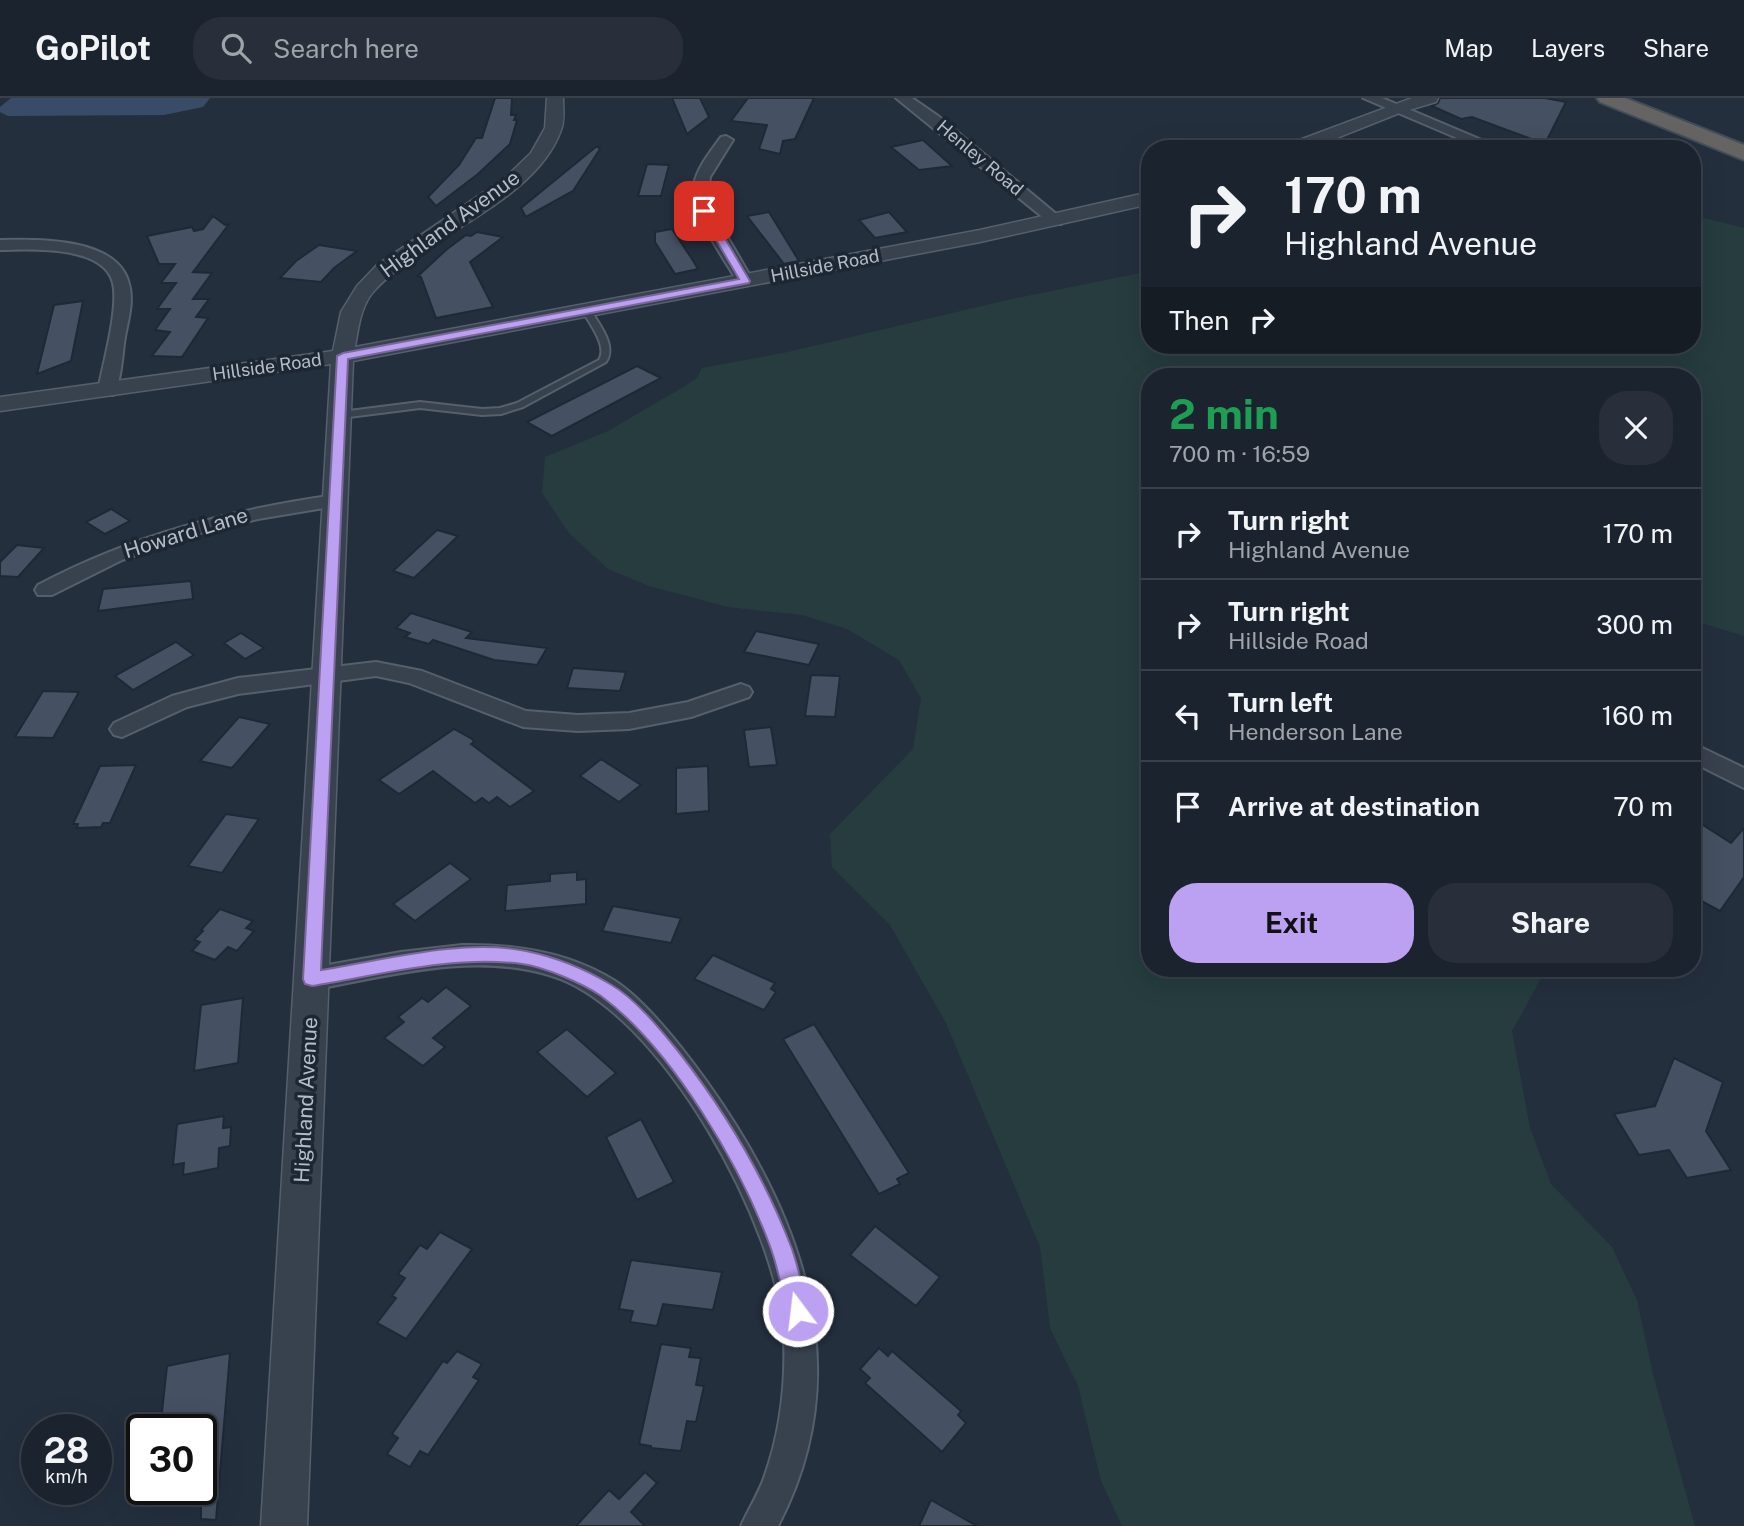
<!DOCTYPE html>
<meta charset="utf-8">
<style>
:root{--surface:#1b232e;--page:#282f3a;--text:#f1f3f6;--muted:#a0a4aa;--line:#39404a;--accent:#bca0f2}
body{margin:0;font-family:"Public Sans",sans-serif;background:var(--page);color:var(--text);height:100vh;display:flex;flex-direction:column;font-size:26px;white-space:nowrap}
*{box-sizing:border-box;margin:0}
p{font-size:23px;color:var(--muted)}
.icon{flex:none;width:38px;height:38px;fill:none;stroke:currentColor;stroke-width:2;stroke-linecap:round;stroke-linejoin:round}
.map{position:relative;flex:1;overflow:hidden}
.sheet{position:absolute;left:1141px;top:270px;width:560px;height:609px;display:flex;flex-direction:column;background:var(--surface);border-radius:28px;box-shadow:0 7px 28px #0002,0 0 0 2px var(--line)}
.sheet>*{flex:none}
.hud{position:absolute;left:1141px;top:42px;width:560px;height:214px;border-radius:28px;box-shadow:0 7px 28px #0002,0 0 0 2px var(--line);background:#1b232e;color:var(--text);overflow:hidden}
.speed{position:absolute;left:21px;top:1316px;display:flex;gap:14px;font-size:35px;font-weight:700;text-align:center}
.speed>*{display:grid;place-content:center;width:91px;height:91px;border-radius:50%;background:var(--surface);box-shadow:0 7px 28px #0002,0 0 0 2px var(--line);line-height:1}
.speed small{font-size:18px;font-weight:400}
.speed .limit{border:4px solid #111;border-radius:10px;background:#fff;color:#111}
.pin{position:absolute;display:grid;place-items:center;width:60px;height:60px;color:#fff;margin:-30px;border-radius:14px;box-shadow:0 4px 10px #0006}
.me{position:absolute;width:77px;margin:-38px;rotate:345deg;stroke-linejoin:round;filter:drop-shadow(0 0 5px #0008)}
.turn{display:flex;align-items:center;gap:24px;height:147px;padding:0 28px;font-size:32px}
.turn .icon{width:91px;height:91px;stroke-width:2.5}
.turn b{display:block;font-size:49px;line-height:60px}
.then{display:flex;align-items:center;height:66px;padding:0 28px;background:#0003;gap:14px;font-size:26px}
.round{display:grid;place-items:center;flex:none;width:74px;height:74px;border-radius:28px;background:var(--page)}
.head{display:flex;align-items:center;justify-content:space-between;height:119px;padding:0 28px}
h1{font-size:42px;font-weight:700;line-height:52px;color:#1e9e55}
.action{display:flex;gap:14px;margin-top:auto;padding:14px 28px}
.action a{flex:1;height:80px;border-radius:28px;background:var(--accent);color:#111;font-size:28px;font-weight:700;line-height:80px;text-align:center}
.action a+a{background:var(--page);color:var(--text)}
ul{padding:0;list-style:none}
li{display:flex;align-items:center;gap:21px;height:91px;padding:0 28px;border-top:2px solid var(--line)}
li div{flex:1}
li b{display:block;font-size:26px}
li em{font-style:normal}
header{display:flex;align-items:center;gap:42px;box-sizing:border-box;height:98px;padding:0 35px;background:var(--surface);border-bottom:2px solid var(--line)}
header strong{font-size:33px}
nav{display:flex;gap:38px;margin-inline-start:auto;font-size:24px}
.search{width:490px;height:63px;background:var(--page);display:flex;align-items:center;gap:18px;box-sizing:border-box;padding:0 24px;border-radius:28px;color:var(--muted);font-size:26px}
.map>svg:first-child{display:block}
.green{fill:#263c3f}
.water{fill:#394c67}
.building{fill:#455162;stroke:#1f2835;stroke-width:2}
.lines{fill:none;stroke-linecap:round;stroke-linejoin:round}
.service-casing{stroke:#565f6c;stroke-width:4}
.minor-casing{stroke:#565f6c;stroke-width:4}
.tertiary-casing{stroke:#565f6c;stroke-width:3}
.trunk-casing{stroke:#434c59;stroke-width:4}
.service{fill:#38414e;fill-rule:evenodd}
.minor{fill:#38414e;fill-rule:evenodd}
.tertiary{fill:#38414e;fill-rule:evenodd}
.trunk{fill:#656462;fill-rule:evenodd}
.route{fill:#bca0f2;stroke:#7a689d;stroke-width:2}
.labels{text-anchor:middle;stroke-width:7;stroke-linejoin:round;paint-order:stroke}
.far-street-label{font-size:18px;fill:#b4bcc9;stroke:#1d2633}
.street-label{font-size:21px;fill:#b4bcc9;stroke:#1d2633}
</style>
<header>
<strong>GoPilot</strong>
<div class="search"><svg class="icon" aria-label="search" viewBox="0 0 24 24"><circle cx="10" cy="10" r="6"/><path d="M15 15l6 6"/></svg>Search here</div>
<nav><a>Map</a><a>Layers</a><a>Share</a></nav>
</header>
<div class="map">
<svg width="1744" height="1428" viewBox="0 0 1744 1428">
<rect width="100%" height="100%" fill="#242f3e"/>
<!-- green -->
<path class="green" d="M1692,117L1744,130V538L1692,522V278H1150V870H1547L1512,933L1530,1030L1551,1086L1612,1149L1637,1202L1653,1276L1695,1428H1122L1101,1383L1078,1288L1050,1230L1040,1149L946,925L890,827L832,769L830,736L913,651L921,600L899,562L847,531L802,517L728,509L649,488L608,471L569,435L542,395L545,359L608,333L685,288L697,280L702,270L788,254L1007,202L1150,173V247H1692Z"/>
<!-- water -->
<path class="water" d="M11,0H210L203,9L164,17L8,18L0,14V9Z"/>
<!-- building -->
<g class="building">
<path d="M495,0H512L511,17H516L514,22H517L510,46L478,76L436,108L428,99L459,67L476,40H482Z"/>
<path d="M672,0H700L709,19L687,36Z"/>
<path d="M748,0H814L795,41L783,43L780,56L759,51L767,27L731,23Z"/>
<path d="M1440,0H1545L1566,4L1545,46L1472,19L1461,21L1432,8L1438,5Z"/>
<path d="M923,42L952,68L919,72L891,49Z"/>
<path d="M597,48L600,51L573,93L526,119L521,110Z"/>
<path d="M647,66L669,67L661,98H638Z"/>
<path d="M769,114L799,163L784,166L747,118Z"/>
<path d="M889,114L907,134L875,140L859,122Z"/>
<path d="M213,118L225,127L229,126L193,174L212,175L193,201H209L196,219L208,220L182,259L152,258L170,234L155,232L170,211H157L176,185H161L175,166H159L147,138L192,129L194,133L203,131Z"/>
<path d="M672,131L692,161L698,171L675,176L655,144V134Z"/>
<path d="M477,134L503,139L470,164L493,209L436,220L421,179L418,178L446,152L466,137L471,138Z"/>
<path d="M319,147L357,153L334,170L321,184L280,180L296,163Z"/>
<path d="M83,203L71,263L37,276L54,207Z"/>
<path d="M637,268L661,280L552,338L527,324Z"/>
<path d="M111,411L130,423L105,436L86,424Z"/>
<path d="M437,432L458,438L414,480L393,473Z"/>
<path d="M17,447L44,450L18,479L0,478V464Z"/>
<path d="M191,483L193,501L98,513L103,491Z"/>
<path d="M411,515L472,534L466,540L547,550L537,567L494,562L433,542L429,546L405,539L410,535L396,530Z"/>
<path d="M756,533L819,546L809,567L744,554Z"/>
<path d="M241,535L264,550L245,561L224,545Z"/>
<path d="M176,544L194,557L133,592L115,578Z"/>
<path d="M573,570L626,574L620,593L567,590Z"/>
<path d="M811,577L840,578L835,619L805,618Z"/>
<path d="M43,593L79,594L53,640L15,639Z"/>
<path d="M239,619L270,626L232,670L200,663Z"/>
<path d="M771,629L777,667L749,669L744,632Z"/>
<path d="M454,631L472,641L474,644L471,646L534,693L510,709L497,699L489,705L482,700L475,705L433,673L399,696L379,682Z"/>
<path d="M601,661L641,687L619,704L580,678Z"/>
<path d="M136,667L110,725H103L101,729L77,730L78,726H73L100,668Z"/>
<path d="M708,668L709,713L676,716V670Z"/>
<path d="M226,716L259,721L222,775L188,768Z"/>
<path d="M1692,720L1731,745L1744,730V779L1720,813L1692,798Z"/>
<path d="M450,765L471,781L415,823L393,806Z"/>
<path d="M577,774V782L586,781V806L505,813L507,787L550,783V776Z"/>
<path d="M613,808L681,820L671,845L602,833Z"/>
<path d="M220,811L253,823L246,830L254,833L237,853L228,849L215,862L192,853L200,844L194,842L203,833L201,832Z"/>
<path d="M713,857L775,885L771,891L776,894L764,912L694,881Z"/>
<path d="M446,889L471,908L433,940L445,949L423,968L384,940L404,924L398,919L422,900L428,904Z"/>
<path d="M243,900L238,965L194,973L201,907Z"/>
<path d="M814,926L909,1075L897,1081L900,1086L879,1096L783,941Z"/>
<path d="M567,931L616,975L587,999L537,954Z"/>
<path d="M1674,960L1723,984L1706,1033L1731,1072L1687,1080L1669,1052L1639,1057L1614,1016L1655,1008Z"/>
<path d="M224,1018L223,1030L231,1029L230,1048L219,1050L218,1070L183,1077L184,1065L173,1067L177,1026Z"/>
<path d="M641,1021L674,1084L637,1102L606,1039Z"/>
<path d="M875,1128L940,1179L916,1208L850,1157Z"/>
<path d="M440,1134L472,1151L406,1241L377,1225L396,1200L392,1198L405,1180L398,1176L420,1147L427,1151Z"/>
<path d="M631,1162L722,1174L713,1212L663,1206L657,1228L630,1224L633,1213L619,1211Z"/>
<path d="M661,1246L691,1250L689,1259L701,1260L696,1287L704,1288L696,1324L687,1323L681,1353L651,1350V1348L639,1346Z"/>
<path d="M879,1250L888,1258L892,1253L961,1313L958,1317L966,1325L942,1354L865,1285L870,1280L860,1271Z"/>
<path d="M457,1253L482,1266L473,1279L479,1282L428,1357L420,1353L410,1369L387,1356L398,1340L392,1336L443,1263L447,1265Z"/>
<path d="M230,1255L216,1422L201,1421V1332H160L167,1268Z"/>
<path d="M645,1374L657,1385L631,1414L645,1428H576L609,1392L619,1401Z"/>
<path d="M931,1402L977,1428H919Z"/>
</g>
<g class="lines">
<!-- service casing -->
<g class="service-casing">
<path id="service" d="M584,211H590C599,227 617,247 606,264L523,309L501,316L482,317L420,310L341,320L336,317L341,314L420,304L482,311L500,310L517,305L599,262C608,248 590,227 583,213Z"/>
</g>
<!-- minor casing -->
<g class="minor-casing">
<g id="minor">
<path d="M896,0H912L938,18L1061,120L1064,123L1061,126H1051Z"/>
<path d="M1363,0H1382L1503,51H1483Z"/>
<path d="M726,38L733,42L710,79L707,104L753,183L745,188L737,183C724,160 688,111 694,86C698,68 711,53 721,39Z"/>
<path d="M0,142C37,141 118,139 129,186C134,203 128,222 125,239C122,256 122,282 113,297H101L98,293C103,266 119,210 113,185C104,147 30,151 0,152Z"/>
<path d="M335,397L345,403L342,407L258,421L192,437L122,462L52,497H38L35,492L38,487C132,437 230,412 335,397Z"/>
<path d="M376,564L422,573L526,613L578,617L629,615L688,604L741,586L749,589L752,594L749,599L691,619L629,631L578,633L523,629L409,585L376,578L238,596L187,609L122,639L114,637L110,631L114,625L172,598L238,580Z"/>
<path d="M1692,645L1744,670V690L1692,664Z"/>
<path d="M462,847C515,846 569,854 615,883C647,904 684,952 707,984C802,1117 860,1272 778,1428H741C748,1412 758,1397 764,1380C780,1336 786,1286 784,1239C779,1130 661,912 552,878C474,853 389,878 311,892L301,889L297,881L301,873L311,870L401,854Z"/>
</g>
</g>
<!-- tertiary casing -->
<g class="tertiary-casing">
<g id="tertiary">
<path d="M547,0H563C563,10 565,23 561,32C540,92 458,127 410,162C396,173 380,184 370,198C360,213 358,232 355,249L980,132L1150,94V106L980,144L353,263L307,1428H261L331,266L0,313V299L333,253L341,214L357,188L377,167L506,79L531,55L545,30Z"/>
<path d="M1412,0H1438L1436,4L1402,14L1309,51H1283L1286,47Z"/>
</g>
</g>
<!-- trunk casing -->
<g class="trunk-casing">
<path id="trunk" d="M1597,0H1625L1744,47V62L1600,4Z"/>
</g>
<!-- service -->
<use href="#service" class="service"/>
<!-- minor -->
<use href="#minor" class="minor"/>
<!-- tertiary -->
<use href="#tertiary" class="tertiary"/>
<!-- trunk -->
<use href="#trunk" class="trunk"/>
</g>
<!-- route -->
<path class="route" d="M704,110L709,113L750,183L749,185L348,261L321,872C384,862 463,840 526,853C555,859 585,871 610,886C635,900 661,932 678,953C725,1013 765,1080 792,1151C799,1171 803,1192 808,1213L805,1220L798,1223L790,1220L787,1213C782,1192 778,1171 771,1151C741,1068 672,951 601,898C582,885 544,869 522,866C452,857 380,877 312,888L305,886L303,881L337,258L343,255L739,181L699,113Z"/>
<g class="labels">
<!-- far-street labels -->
<g class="far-street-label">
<text transform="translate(980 60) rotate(40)" y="6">Henley Road</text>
<text transform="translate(825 168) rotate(-11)" y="6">Hillside Road</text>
<text transform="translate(267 269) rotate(-8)" y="6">Hillside Road</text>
</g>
<!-- street labels -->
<g class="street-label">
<text transform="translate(450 126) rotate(-36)" y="7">Highland Avenue</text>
<text transform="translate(186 435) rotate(-17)" y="7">Howard Lane</text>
<text transform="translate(306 1002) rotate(-87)" y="7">Highland Avenue</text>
</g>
</g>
</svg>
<div class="speed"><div>28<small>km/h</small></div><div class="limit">30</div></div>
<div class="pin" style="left:704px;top:113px;background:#d93025"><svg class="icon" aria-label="arrive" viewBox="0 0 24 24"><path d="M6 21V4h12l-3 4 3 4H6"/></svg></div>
<svg class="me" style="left:798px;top:1213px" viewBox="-20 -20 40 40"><circle r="17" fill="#bca0f2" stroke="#fff" stroke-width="3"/><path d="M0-11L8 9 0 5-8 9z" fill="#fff"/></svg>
<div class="hud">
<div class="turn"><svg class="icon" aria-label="right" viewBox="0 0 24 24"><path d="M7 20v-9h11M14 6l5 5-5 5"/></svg><div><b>170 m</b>Highland Avenue</div></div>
<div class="then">Then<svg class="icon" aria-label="right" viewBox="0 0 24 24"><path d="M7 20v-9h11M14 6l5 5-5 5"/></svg></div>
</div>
<section class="sheet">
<div class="head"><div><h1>2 min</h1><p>700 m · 16:59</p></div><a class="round"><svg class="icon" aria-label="close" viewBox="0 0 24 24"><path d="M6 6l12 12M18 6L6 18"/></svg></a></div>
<ul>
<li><svg class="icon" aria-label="right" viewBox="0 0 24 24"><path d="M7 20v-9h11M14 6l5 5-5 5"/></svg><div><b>Turn right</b><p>Highland Avenue</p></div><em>170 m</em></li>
<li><svg class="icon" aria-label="right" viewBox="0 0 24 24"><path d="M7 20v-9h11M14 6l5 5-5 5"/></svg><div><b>Turn right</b><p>Hillside Road</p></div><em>300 m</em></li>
<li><svg class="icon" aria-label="left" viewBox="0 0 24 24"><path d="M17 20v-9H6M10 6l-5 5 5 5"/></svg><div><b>Turn left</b><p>Henderson Lane</p></div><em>160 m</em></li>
<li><svg class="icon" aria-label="arrive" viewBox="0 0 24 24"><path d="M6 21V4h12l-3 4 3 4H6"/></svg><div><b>Arrive at destination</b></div><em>70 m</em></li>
</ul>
<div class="action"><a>Exit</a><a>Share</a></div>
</section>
</div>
